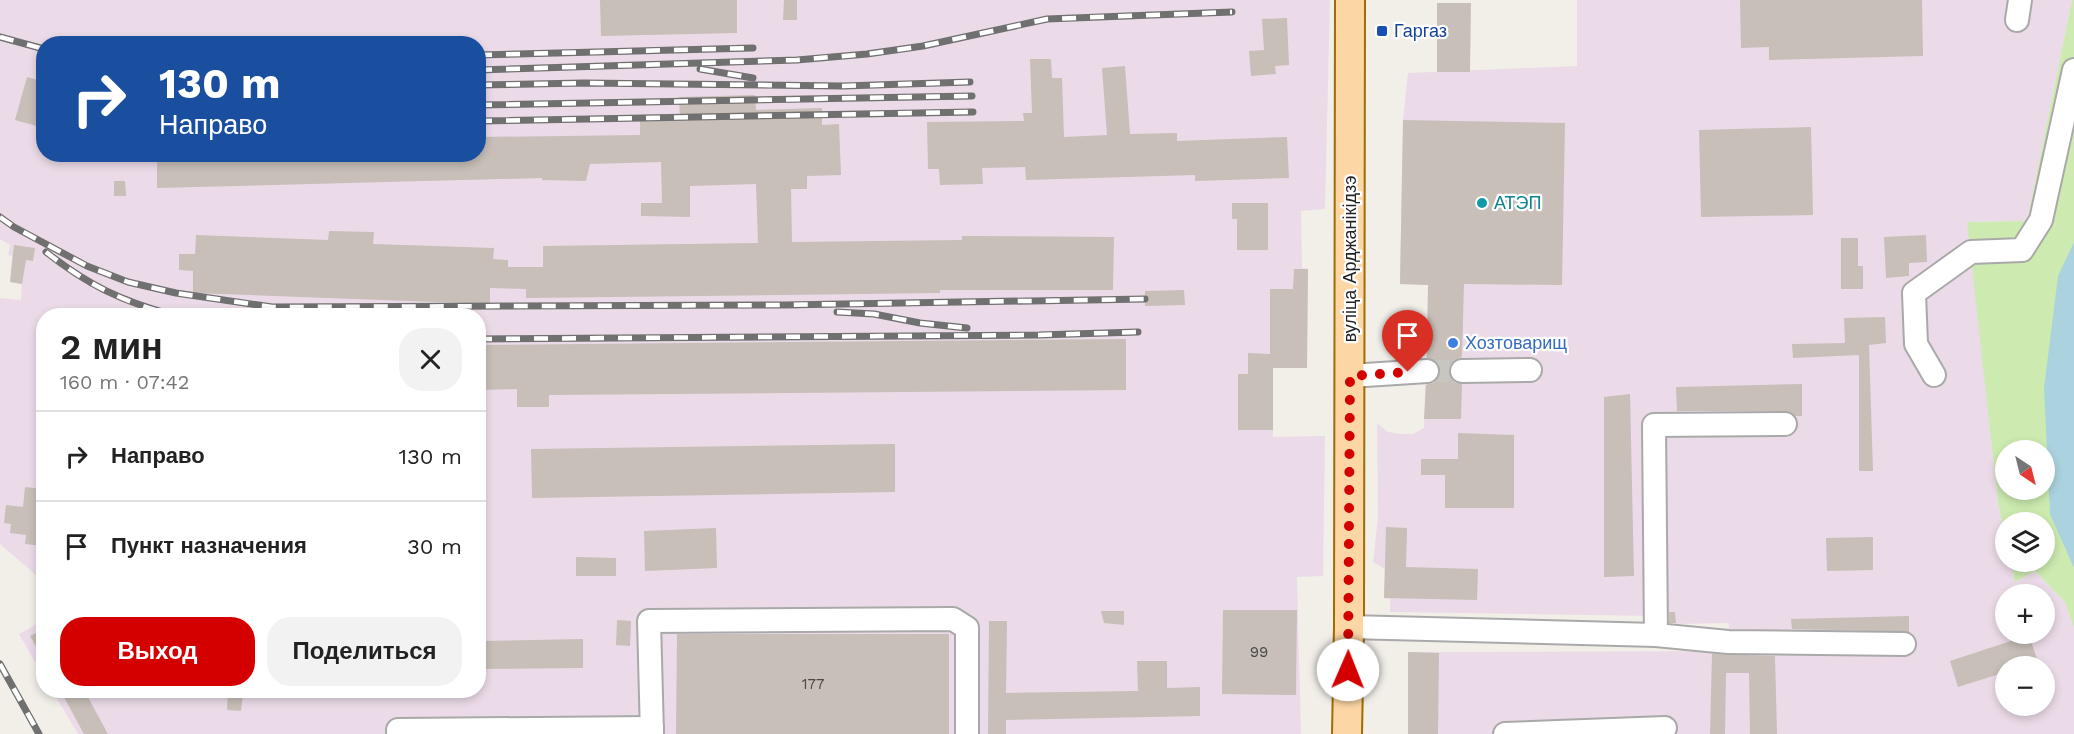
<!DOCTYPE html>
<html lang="ru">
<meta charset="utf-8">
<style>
:root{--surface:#fff;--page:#f2f2f2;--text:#222;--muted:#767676;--line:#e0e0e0;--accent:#d40000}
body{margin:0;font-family:"Work Sans",sans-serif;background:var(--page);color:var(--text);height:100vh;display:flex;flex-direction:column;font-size:22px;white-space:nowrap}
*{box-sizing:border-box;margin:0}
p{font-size:20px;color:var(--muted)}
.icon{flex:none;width:33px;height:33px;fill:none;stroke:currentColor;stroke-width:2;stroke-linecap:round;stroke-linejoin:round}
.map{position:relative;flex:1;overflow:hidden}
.details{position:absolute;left:36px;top:308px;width:450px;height:390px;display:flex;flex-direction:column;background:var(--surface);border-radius:24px;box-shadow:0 3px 9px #0003}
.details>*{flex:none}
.hud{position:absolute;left:36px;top:36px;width:450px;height:126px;border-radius:24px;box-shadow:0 3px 9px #0003;background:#1a4fa0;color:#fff;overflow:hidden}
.needle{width:39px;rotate:145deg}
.tools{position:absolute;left:1995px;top:440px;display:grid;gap:12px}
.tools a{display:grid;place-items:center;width:60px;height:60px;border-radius:50%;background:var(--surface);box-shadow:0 3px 9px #0003;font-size:30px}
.pin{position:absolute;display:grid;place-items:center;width:51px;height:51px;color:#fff;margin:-62px -26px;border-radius:50% 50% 50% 0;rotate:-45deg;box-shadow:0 0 6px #0007}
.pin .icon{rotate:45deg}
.me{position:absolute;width:66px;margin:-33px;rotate:1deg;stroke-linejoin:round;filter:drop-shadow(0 0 4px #0008)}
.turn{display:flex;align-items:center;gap:21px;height:126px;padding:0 24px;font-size:27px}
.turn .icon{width:78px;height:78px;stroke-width:2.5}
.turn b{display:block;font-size:42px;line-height:51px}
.round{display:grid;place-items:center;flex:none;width:63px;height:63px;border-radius:24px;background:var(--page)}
.head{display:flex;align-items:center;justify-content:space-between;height:102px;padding:0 24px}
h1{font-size:36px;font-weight:600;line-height:45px}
.action{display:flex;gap:12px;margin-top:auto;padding:12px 24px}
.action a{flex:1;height:69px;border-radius:24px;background:var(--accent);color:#fff;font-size:24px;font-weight:600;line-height:69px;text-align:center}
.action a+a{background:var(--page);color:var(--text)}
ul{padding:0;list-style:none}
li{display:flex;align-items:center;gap:18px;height:90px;padding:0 24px;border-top:2px solid var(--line)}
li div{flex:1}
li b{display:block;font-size:22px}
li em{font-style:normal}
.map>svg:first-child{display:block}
.industrial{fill:#ebdbe8;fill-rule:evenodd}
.grass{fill:#cdebb0;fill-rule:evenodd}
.water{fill:#aad3df}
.building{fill:#c7bfb8}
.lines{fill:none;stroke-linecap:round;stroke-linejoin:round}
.minor-tunnel{stroke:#c8c6c1;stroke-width:22;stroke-dasharray:22 11;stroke-linecap:butt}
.minor-casing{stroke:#a9a9a9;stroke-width:26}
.major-casing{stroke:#a06b00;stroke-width:32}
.minor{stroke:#fff;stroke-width:22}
.major{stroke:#fcd6a4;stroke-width:28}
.rail-casing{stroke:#707070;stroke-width:7}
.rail{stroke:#fff;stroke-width:4.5;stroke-dasharray:14;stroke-linecap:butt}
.route{stroke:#d40000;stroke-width:10;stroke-dasharray:0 18}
.transit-dot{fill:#1a4fb4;stroke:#fff;stroke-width:2}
.culture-dot{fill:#0f9aa8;stroke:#fff;stroke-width:2}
.shop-dot{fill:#3f7fe0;stroke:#fff;stroke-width:2}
.labels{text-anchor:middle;stroke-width:4.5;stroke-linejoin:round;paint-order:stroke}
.number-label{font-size:15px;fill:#4b4948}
.transit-label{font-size:18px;fill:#164399;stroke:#fff;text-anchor:start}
.culture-label{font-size:18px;fill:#0d838f;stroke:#fff;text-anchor:start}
.street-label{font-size:18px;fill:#222;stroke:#fff}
.shop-label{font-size:18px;fill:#366cbe;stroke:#fff;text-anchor:start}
</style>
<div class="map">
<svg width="2074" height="734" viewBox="0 0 2074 734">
<rect width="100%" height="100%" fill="#f2efe9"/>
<!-- industrial -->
<g class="industrial">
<path d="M0,0H1330L1325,209L1301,211L1302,268L1308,269L1307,368H1273V437L1325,436L1323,576L1297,577L1301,734H78L52,690H478V315H44L43,581L0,544V298L21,300L22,284L10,282L12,256L8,255L10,245L0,239ZM44,44H478V154H44Z"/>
<path d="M1577,0H2072L2027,221L1968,222L1998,503L2005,537L2006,561H2011L2015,582L2035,571L2065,602L2074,628V734H1408V652L1727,651L1729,623L1676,624L1675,612H1662L1655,616L1390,612V599L1384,598L1385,569L1373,562L1378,517L1377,423L1388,432L1402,434H1413L1424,428L1428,285L1400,284L1403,120L1408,73L1577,66ZM2006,594H2044V633H2006ZM2006,666H2044V705H2006Z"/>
<path d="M43,621V676L19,634Z"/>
</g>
<!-- grass -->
<path class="grass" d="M2072,0H2074V628L2065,602L2035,571L2015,582L2011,561H2044V522H2006L2005,536L1998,503L1967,222L2027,221ZM2006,450H2044V489H2006Z"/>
<!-- water -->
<path class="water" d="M2074,242V568L2050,514L2044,388L2058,276Z"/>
<!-- building -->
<g class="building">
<path d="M600,0H737V33L601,36Z"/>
<path d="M784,0H797V20H783Z"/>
<path d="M1740,0H1922L1923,56L1769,60V47L1741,48Z"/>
<path d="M1437,3H1471L1470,72H1437Z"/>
<path d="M1287,18L1289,65L1275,66L1276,74L1251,76L1249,51L1264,50L1262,19Z"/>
<path d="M1030,59H1051L1052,78H1062L1064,137L1107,135L1102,68L1125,66L1130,134L1177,133V141L1287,137L1289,178L1195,181V175L1026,180L1025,167L982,168L983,184L940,185L939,169H928L927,122L1024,121L1023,113H1032Z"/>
<path d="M27,77L44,82V128L15,120Z"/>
<path d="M755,95L756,110L822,108V125L839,124L841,175L807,176V189H791L792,242L962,240V236L1114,237L1113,290H940V293L526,298V289L490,288V304L193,293V271L179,270V254H195L196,235L328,240L329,231L374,232L373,244L494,248L493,259L508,260V267H543V246L758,243L756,184L690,186V217L641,216V203H662L661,162L590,164L586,181L542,180V178L157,188V154H478V137L640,135V120L680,119L679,97Z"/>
<path d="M1403,120L1565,123L1562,285L1464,284L1462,357L1455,360L1450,365L1449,371L1451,378L1456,383L1462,384L1461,419H1424L1426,385L1435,382L1439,376L1440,370L1438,363L1427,358L1428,285L1400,284Z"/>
<path d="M1811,127L1813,215L1701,217L1699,130Z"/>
<path d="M114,181H125L126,196H114Z"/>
<path d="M1232,203H1268V250H1237V219H1232Z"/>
<path d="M1926,235L1927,262L1909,263V276L1886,278L1884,237Z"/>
<path d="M1841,238H1858V266H1863V289H1841Z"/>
<path d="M14,245L35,248L33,261L26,260L22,284L10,282Z"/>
<path d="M1294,269H1308L1307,368H1273V430H1238V374H1248V353L1270,354V289H1293Z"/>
<path d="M1184,290L1185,305L1145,306V291Z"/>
<path d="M1885,317L1886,343L1869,345L1873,471H1859V355L1793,358L1792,344L1845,343L1844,318Z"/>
<path d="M1126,339V390L549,395V407H517V389L478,390V345Z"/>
<path d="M1802,384V416H1795L1785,411H1677L1676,387Z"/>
<path d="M1630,394L1634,576L1604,577V397Z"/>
<path d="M1458,433L1514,435V508H1445V475H1421V459H1458Z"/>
<path d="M895,444V492L532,498L531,449Z"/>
<path d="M25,487L44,489V546L25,544L26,535L10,533L11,524L4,523L6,505L23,507Z"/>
<path d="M1386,527L1407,528L1406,567L1478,569L1477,600L1384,598Z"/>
<path d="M716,528L717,568L645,571L644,531Z"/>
<path d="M1873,537V570L1827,571L1826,538Z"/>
<path d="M576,557L616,558V576H576Z"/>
<path d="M1223,610H1297L1296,695L1222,694Z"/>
<path d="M1101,611H1124V625L1104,623Z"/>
<path d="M1669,612H1675L1676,623H1669Z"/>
<path d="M1909,616V632L1792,629L1791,619Z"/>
<path d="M617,620L631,621L630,646L616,645Z"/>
<path d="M989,621H1007L1006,693L1138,691L1137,661H1167V688L1200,687V716L1006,720V734H988Z"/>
<path d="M44,629V661L30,636Z"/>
<path d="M677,634H949V734H676Z"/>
<path d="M2029,635L2038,662L2025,666H2006V672L1958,687L1950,661Z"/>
<path d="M583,639V668L478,669V641Z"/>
<path d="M1408,652L1439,653L1438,734H1408Z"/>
<path d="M1712,654L1775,656L1777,734H1750L1749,673H1726L1725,734H1710Z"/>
<path d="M60,690H84L108,734H84Z"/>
<path d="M228,691L243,692L241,711L227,710Z"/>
</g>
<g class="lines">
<!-- minor-tunnel -->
<path class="minor-tunnel" d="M1427,371H1462"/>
<!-- minor casing -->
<g class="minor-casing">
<g id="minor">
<path d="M2017,20L2020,0"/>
<path d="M1462,371L1530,370"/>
<path d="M1934,375L1916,344L1914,293L1971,252L2022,250L2041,220L2074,70"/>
<path d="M1350,376L1427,371"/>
<path d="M1349,627L1656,635L1728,642L1904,644"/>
<path d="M1656,635L1654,425L1785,424"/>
<path d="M398,734V730L652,728"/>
<path d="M652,734L649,621L953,619L967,628V734"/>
<path d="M1505,734L1665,728"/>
</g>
</g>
<!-- major casing -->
<g class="major-casing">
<path id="major" d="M1347,734L1349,627L1350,0"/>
</g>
<!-- minor -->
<use href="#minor" class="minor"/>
<!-- major -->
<use href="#major" class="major"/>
<!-- rail casing -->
<g class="rail-casing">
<g id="rail">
<path d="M0,37L44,49"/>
<path d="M478,55L753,48"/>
<path d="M700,69L753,78"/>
<path d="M478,70L797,60L867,54L923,46L1047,19L1232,12"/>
<path d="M478,85L583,83L843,86L970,82"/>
<path d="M478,105L972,96"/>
<path d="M478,121L973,112"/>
<path d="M0,217L14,227L87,266L128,282L176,293L272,307L784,305L1145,299"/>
<path d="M46,252C88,285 121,301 173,315"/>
<path d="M837,312L874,314L920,323L967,328"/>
<path d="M478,339L1039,335L1138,332"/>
<path d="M0,664L39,734"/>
</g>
</g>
<!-- rail -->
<use href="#rail" class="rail"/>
</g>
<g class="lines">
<!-- route -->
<path class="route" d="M1348,670L1350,376L1408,372"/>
</g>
<!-- markers -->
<rect class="transit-dot" x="1376" y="25" width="12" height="12" rx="3"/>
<circle class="culture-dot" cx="1482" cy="203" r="6"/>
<circle class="shop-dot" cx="1453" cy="343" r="6"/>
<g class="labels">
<!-- number labels -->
<g class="number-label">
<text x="1259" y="657">99</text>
<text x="813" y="689">177</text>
</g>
<!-- transit labels -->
<g class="transit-label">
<text x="1394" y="37">Гаргаз</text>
</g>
<!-- culture labels -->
<g class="culture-label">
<text x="1494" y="209">АТЭП</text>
</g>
<!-- street labels -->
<g class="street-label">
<text transform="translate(1350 259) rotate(-90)" y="6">вуліца Арджанікідзэ</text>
</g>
<!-- shop labels -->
<g class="shop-label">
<text x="1465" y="349">Хозтоварищ</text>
</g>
</g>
</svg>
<div class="tools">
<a><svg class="needle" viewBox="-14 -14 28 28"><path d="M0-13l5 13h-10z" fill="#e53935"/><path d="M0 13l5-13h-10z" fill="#767676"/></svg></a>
<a><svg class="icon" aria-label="layers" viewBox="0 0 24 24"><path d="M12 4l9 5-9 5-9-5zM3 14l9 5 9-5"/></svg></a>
<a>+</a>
<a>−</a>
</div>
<div class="pin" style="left:1408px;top:372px;background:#d93025"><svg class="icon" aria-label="arrive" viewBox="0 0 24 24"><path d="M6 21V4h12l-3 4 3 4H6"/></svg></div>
<svg class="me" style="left:1348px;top:670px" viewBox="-20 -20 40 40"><circle r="19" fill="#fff"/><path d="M0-13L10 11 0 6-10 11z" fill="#d40000"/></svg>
<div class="hud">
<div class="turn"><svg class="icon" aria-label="right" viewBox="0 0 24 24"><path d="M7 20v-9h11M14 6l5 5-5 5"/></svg><div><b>130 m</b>Направо</div></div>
</div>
<section class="details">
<div class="head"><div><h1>2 мин</h1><p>160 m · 07:42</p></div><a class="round"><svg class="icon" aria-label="close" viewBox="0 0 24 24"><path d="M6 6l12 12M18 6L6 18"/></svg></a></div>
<ul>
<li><svg class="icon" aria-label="right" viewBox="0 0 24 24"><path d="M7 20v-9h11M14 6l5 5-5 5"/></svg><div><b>Направо</b></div><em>130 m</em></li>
<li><svg class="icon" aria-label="arrive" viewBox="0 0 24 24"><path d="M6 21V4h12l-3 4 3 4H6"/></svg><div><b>Пункт назначения</b></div><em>30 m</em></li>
</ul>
<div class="action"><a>Выход</a><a>Поделиться</a></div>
</section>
</div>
